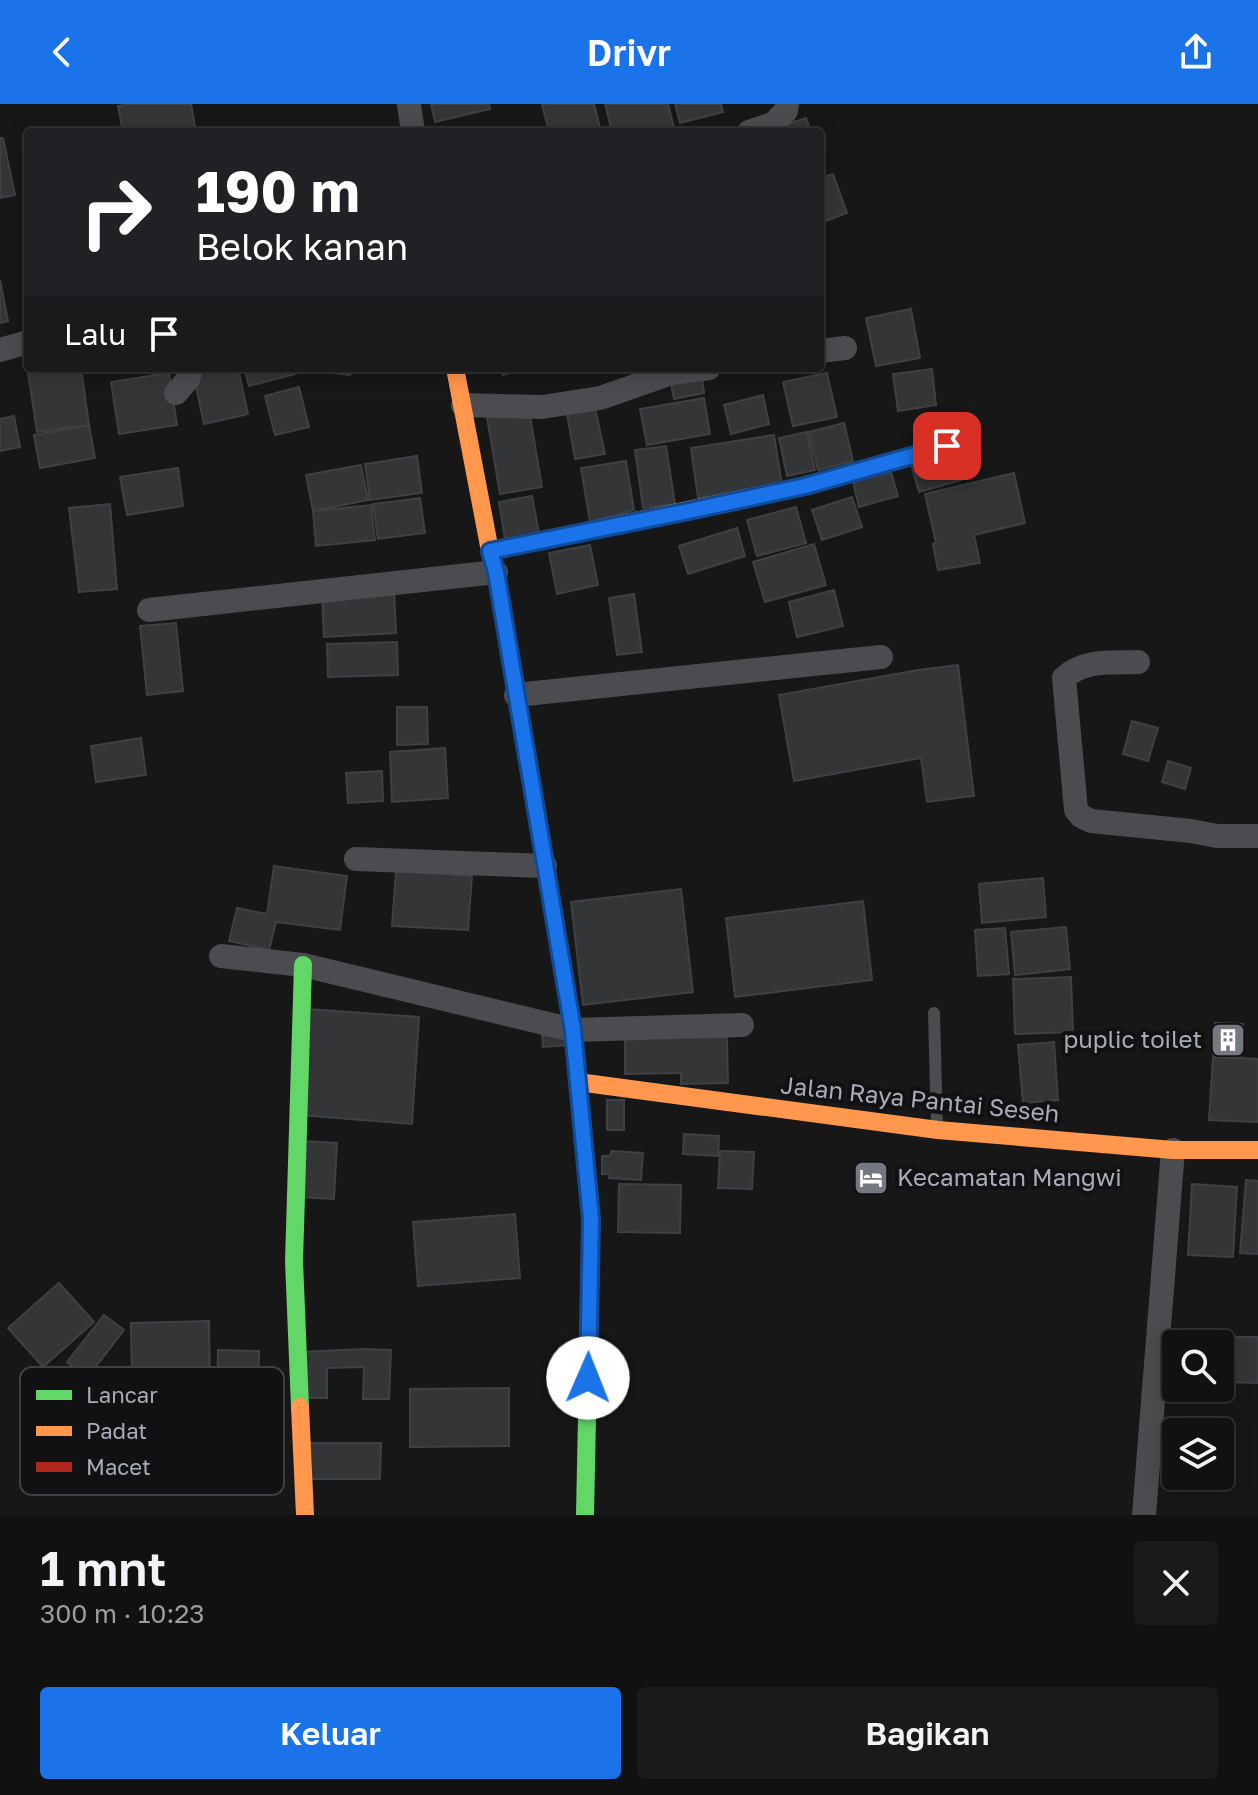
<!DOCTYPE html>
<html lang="id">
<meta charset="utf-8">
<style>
:root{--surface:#111;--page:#1a1a1a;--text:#f1f3f6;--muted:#9c9d9f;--line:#303131;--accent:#1a73e8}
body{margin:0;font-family:"Golos Text",sans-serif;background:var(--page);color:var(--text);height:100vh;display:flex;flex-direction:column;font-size:30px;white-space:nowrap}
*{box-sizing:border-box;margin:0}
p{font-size:26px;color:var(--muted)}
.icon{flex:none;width:44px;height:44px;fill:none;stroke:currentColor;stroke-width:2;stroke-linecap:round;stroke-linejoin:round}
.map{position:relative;height:1411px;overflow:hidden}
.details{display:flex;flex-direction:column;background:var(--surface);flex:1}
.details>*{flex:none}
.guide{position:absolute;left:24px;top:24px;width:800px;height:244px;border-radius:8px;box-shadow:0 4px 20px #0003,0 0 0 2px var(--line);background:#202124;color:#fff;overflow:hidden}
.controls{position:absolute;left:1162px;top:1226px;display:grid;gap:16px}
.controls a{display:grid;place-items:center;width:72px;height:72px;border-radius:8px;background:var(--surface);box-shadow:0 4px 20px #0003,0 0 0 2px var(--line);font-size:40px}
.pin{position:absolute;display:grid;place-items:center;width:68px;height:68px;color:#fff;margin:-34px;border-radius:16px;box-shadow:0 4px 12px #0006}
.me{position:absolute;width:88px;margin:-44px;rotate:1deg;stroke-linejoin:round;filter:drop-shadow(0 0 6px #0008)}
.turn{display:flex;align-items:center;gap:28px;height:168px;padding:0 40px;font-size:36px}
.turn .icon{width:104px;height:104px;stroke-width:2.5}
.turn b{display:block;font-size:56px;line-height:68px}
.then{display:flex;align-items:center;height:76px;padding:0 40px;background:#0003;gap:16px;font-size:30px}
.round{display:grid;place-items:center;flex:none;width:84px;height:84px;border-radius:8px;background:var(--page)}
.overview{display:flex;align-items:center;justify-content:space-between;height:136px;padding:0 40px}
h1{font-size:48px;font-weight:600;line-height:60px}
.button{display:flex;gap:16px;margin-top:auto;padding:16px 40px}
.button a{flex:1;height:92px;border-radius:8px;background:var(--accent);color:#fff;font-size:32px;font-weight:600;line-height:92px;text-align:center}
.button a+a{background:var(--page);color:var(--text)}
header{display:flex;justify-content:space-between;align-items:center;height:104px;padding:0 40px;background:var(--accent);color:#fff;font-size:36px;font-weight:600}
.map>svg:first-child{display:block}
.building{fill:#343537;stroke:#3f4043;stroke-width:2}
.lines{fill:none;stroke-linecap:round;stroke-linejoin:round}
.lane{stroke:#4b4c50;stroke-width:12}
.street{stroke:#4b4c50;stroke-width:24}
.fast{stroke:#63d668;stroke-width:18}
.slow{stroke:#ff974d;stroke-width:18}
.jam{stroke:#b3261e;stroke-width:18}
.route-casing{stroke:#114b97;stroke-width:20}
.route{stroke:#1a73e8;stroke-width:14}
.labels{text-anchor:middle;stroke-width:8;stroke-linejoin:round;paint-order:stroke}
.poi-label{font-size:24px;fill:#a8adb8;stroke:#111113;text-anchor:end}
.street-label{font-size:24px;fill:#a8adb8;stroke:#111113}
.key{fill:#111113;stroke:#3e4045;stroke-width:2}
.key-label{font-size:22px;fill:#a8adb8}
</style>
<header><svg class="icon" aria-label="back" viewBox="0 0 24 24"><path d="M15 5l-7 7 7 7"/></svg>Drivr<svg class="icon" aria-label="share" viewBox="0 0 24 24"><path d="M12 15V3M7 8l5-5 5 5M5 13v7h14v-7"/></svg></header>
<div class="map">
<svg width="1258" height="1411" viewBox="0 0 1258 1411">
<rect width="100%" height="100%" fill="#171717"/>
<!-- building -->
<g class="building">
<path d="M130,0H191L196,28H123L118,2Z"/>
<path d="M431,0H489L490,5L435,18Z"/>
<path d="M542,0H594L601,28H549Z"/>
<path d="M605,0H668L675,28H612Z"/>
<path d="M675,0H721L723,8L680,19Z"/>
<path d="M806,14L811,28H764Z"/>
<path d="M0,34H3L15,91L0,94Z"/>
<path d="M833,70L847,109L820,119V74Z"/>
<path d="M0,176L8,217L0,219Z"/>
<path d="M911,205L920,254L876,262L866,214Z"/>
<path d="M28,241V264H81L89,321L37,328L24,242Z"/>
<path d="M216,264H238L248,310L204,320L193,269Z"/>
<path d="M244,264H298L299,269L249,282Z"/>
<path d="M312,264H351L350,271L312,267Z"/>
<path d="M501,264H525L503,271Z"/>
<path d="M932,265L936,301L898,307L893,270Z"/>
<path d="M169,269L177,321L119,330L111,278Z"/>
<path d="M827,269L837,313L793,322L783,278Z"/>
<path d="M702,274L704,289L674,295L671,280Z"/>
<path d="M299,283L309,323L275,331L265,292Z"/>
<path d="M763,291L769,320L731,330L724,301Z"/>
<path d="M704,294L710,330L647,341L640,305Z"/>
<path d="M595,304L605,350L575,355L567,310Z"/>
<path d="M529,306L542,383L500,390L487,313Z"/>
<path d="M14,312L20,343L0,347V315Z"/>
<path d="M844,319L853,357L818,366L809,328Z"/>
<path d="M89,321L95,354L40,364L34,331Z"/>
<path d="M807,328L815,366L787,372L779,334Z"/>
<path d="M774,331L782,381L698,394L691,344Z"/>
<path d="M666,342L675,400L643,404L635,346Z"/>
<path d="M952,345L961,376L919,388L910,357Z"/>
<path d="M417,352L422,389L370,396L365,360Z"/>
<path d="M626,357L634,406L590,418L581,364Z"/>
<path d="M361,361L368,396L313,407L306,371Z"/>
<path d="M178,364L183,402L127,411L120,373Z"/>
<path d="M891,368L898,392L859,403L853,378Z"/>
<path d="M1014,369L1025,419L974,431L980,459L938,466L933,440L936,439L925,390Z"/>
<path d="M532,392L539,429L505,435L499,398Z"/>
<path d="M852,393L862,423L822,436L812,406Z"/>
<path d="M420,394L425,429L378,435L373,400Z"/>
<path d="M110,400L117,485L79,488L69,404Z"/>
<path d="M371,401L375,436L316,442L313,407Z"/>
<path d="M796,403L806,439L757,452L747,416Z"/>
<path d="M737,424L745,452L688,470L679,442Z"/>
<path d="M814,440L826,481L765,498L753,458Z"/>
<path d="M590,441L598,481L557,490L549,449Z"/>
<path d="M394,486L396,529L324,533L322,491Z"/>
<path d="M834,486L843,522L797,533L789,498Z"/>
<path d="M634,490L642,548L617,551L609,494Z"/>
<path d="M176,519L183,587L147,591L140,522Z"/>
<path d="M397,538L398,571L328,573L327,540Z"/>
<path d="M958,561L974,692L927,698L921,654L794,677L779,591L918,566Z"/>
<path d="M397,603H427L428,640L397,641Z"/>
<path d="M1132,617L1158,624L1148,657L1123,650Z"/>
<path d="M141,634L146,671L96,678L91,642Z"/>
<path d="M445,644L448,694L392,698L390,648Z"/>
<path d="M1168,657L1191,664L1185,685L1162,678Z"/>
<path d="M382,667L383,697L348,699L346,669Z"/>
<path d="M274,762L347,772L340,826L276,818L269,846L229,837L237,804L267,810Z"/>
<path d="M396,767L472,772L468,826L392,822Z"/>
<path d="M1043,774L1046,813L982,819L979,780Z"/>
<path d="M681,785L693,888L583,901L571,798Z"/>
<path d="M863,797L872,876L735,893L726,814Z"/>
<path d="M1066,823L1070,865L1015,871L1011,828Z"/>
<path d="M1005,824L1009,870L978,872L975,826Z"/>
<path d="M1071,873L1073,928L1015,930L1013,875Z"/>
<path d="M308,905L419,913L412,1020L300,1011Z"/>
<path d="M1215,919L1243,920L1240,954L1213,953Z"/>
<path d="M577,930L579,940L543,943L542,932Z"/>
<path d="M727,933L728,979L681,980V969L625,970V934Z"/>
<path d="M1054,938L1058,996L1023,999L1018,941Z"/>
<path d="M1213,953L1258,955V1018L1209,1016Z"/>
<rect x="607" y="996" width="17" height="30"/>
<path d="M684,1030L719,1032L718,1052L683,1050Z"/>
<path d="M302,1037L337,1039L334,1095L299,1093Z"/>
<path d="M611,1047L643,1049L641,1076L609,1074L610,1070H602V1052H610Z"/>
<path d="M720,1047L754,1048L752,1085L718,1084Z"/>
<path d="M1246,1076L1258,1077V1150L1240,1149Z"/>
<path d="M619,1080L681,1081L680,1129L618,1128Z"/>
<path d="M1192,1080L1237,1083L1233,1153L1188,1151Z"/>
<path d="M515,1110L520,1174L418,1182L413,1118Z"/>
<path d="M59,1179L94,1218L43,1263L8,1224Z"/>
<path d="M104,1211L124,1226L87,1274L67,1258Z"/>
<path d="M209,1217L210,1280L132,1283L131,1219Z"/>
<path d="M1170,1230L1222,1234L1220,1262V1240H1176V1272L1167,1271Z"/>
<path d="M1229,1233H1258V1279L1228,1278Z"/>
<path d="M365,1245L391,1246L389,1295H363L364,1263L327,1264V1294H302L301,1248Z"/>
<path d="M218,1246L259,1247L258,1293H217Z"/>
<path d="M509,1284V1342L410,1343V1285Z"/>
<path d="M308,1339H381L380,1375H307Z"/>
</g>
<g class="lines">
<!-- lane -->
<path class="lane" d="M934,909L937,1022"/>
<!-- street -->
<g class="street">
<path d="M409,0L413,28"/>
<path d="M749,28L773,20L786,7L787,0"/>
<path d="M0,246L28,238"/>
<path d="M820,247L845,244"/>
<path d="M176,289L188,275L191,264"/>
<path d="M463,301L542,303L600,294L672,269L709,264"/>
<path d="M149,506L496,468"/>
<path d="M1138,558C1112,559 1084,555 1064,574L1076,706L1081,712L1091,717L1191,727L1217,732H1258"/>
<path d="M516,591L881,553"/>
<path d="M356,755L545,762"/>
<path d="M221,852L303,861L573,926L742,921"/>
<path d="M1144,1411L1173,1046"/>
</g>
<!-- fast -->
<g class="fast">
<path d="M519,607L573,926L591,1115L585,1411"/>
<path d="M300,1303L294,1157L303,861"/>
</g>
<!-- slow -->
<g class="slow">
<path d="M455,264L490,447L496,468L519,607"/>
<path d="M490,447L804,382"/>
<path d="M578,978L938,1026L1173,1046H1258"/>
<path d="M300,1303L305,1411"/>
</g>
<!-- jam -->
<path class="jam" d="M804,382L947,342"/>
</g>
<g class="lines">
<!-- route casing -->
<g class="route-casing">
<path id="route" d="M588,1274L591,1115L573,926L496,468L490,447L684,408L805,382L947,342"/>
</g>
<!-- route -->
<use href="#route" class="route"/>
</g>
<!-- icons -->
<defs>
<g id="building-square" transform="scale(1.8)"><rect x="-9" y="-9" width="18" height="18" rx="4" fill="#757880" stroke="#111113"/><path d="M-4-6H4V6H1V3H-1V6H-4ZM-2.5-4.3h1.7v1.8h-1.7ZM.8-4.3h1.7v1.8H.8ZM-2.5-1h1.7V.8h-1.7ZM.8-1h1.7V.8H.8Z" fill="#fff"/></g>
<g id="hotel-square" transform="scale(1.8)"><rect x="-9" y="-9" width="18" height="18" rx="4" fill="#757880" stroke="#111113"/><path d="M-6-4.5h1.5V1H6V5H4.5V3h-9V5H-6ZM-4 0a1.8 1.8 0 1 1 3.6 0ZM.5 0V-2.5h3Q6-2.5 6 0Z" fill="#fff"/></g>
</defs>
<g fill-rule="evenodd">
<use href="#building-square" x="1228" y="936"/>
<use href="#hotel-square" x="871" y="1074"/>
</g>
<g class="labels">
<!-- poi labels -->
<g class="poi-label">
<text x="1202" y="944">puplic toilet</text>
<text x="897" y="1082" text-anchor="start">Kecamatan Mangwi</text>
</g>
<!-- street labels -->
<g class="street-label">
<text transform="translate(920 996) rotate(6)" y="8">Jalan Raya Pantai Seseh</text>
</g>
</g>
<!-- legend -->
<rect x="20" y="1263" width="264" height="128" rx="12" class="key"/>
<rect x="36" y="1286" width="36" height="10" fill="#63d668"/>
<rect x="36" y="1322" width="36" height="10" fill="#ff974d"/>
<rect x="36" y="1358" width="36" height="10" fill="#b3261e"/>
<g class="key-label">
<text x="86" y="1299">Lancar</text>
<text x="86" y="1335">Padat</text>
<text x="86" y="1371">Macet</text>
</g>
</svg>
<div class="controls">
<a><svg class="icon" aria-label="search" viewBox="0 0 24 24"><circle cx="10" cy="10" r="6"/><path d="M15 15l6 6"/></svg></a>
<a><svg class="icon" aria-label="layers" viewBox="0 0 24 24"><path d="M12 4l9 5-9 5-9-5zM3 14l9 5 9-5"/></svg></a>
</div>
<div class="pin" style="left:947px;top:342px;background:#d93025"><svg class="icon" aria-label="arrive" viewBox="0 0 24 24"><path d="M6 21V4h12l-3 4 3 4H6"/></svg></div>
<svg class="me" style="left:588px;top:1274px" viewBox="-20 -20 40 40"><circle r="19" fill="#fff"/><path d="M0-13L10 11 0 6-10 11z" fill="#1a73e8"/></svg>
<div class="guide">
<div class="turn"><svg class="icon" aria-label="right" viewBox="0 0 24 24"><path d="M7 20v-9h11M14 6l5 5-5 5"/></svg><div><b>190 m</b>Belok kanan</div></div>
<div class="then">Lalu<svg class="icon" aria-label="arrive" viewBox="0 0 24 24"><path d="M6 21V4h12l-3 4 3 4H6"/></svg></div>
</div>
</div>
<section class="details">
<div class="overview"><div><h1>1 mnt</h1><p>300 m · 10:23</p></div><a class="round"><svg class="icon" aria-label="close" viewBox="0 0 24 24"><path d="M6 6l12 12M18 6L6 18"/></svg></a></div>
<div class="button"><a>Keluar</a><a>Bagikan</a></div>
</section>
